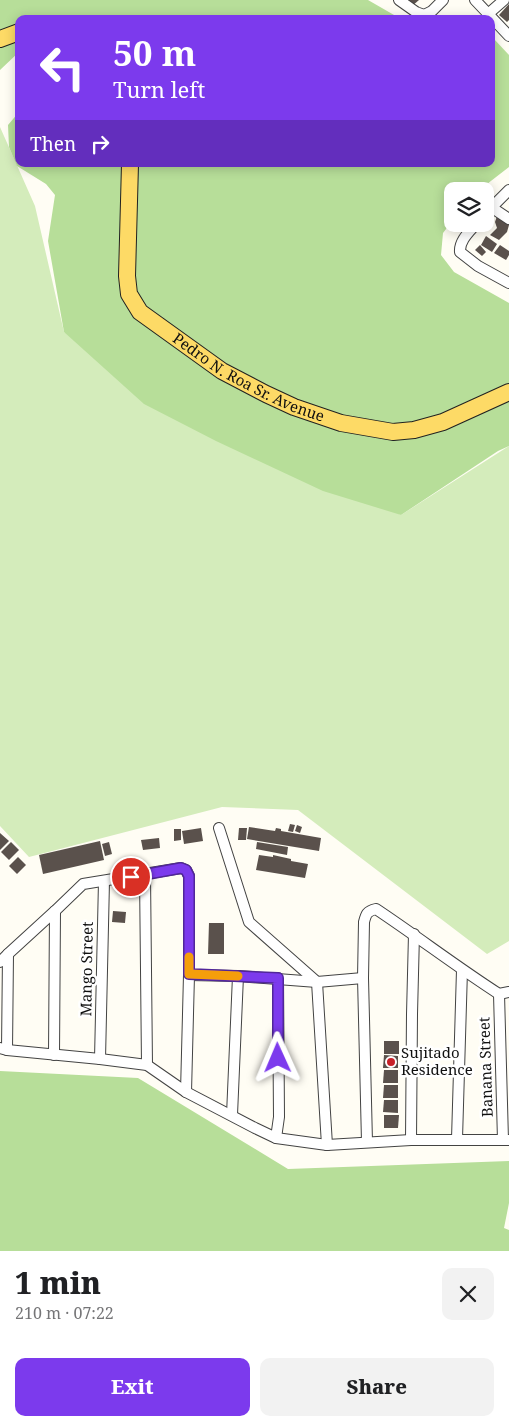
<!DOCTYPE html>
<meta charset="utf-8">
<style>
:root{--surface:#fff;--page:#f2f2f2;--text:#202124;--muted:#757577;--accent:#7c3aed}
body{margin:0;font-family:"Noto Serif",serif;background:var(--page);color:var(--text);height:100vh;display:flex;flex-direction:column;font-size:19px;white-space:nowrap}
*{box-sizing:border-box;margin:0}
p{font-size:16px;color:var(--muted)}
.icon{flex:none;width:28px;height:28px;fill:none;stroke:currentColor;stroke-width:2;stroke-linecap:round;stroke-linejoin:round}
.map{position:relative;height:1251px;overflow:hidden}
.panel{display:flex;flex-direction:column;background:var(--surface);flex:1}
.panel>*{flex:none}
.banner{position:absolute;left:15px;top:15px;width:480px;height:152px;border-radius:10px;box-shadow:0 2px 12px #0003;background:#7c3aed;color:#fff;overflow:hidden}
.controls{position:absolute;left:444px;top:182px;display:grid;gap:10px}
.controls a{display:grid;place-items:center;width:50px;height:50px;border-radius:10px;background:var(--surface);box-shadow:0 2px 12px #0003;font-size:25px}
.pin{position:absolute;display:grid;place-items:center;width:42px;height:42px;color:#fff;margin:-21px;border:2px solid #fff;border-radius:50%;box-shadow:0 1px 5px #0007}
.me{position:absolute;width:55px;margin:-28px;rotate:359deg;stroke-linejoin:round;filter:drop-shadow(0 0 4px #0008)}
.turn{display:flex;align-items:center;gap:18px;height:105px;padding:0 15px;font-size:22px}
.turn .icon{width:65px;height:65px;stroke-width:2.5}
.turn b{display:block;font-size:35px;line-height:42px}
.then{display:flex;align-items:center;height:48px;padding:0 15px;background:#0003;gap:10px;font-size:19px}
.round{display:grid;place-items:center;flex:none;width:52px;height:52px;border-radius:10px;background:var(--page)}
.headline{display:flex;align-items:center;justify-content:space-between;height:85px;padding:0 15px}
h1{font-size:30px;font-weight:800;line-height:38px}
.button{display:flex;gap:10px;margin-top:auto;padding:10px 15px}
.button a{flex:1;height:58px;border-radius:10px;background:var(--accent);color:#fff;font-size:20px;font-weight:800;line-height:58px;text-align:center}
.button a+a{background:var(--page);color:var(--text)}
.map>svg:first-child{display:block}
.green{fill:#d4ecbb}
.forest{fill:#b7de99}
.building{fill:#5a514c}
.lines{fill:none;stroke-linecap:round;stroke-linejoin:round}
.minor-casing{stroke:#434343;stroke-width:12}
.primary-casing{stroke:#212121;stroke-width:18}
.minor{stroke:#fff;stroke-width:10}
.primary{stroke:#fdda66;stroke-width:16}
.route-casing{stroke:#51269a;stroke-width:12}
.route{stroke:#7c3aed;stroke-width:9}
.slow{stroke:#f59e0b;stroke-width:9}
.poi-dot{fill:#c82128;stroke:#fff;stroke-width:2}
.labels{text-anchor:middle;stroke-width:5;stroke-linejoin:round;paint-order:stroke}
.street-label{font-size:15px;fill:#101010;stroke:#fff}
.poi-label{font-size:15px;fill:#101010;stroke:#fff;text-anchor:start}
</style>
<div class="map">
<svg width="509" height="1251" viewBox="0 0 509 1251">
<rect width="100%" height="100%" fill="#fffdf4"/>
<!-- green -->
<path class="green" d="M0,127L35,206L64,332L401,515L509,446V941L487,954L298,810L222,807L29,857L0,826Z"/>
<!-- forest -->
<g class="forest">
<path d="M0,0H368L401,19H19V52L0,70Z"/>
<path d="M491,38L494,39L509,55V167L478,191H452V221L443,233L441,255L454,272L509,303V446L498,451L401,515L323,491L216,441L144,404L64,332L48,241L55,195L46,184L17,166L9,147L8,125L19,112V164H491Z"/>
<path d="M0,1071L138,1078L288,1169L509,1161V1203L504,1228L509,1230V1251H0Z"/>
</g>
<!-- building -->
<g class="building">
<path d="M406,0H419L412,6Z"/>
<path d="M509,4V20L507,22L499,15Z"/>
<path d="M497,216L509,225L507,232L499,240L490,235L497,228L495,222Z"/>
<path d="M486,236L497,244L492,252L481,245Z"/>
<path d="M480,245L486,252L482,256L475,250Z"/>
<path d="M500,245L509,251V255L506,260L494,253Z"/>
<path d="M290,824L295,825L293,832L288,831Z"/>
<path d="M297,825L302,827L300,833L295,831Z"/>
<path d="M249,827L275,831L276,828L281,829V831L321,838L319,851L247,839Z"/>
<path d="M201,828L203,841L184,844L182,831Z"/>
<path d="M239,828H247L246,840H238Z"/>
<path d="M174,829H181V840L174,841Z"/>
<path d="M0,833L9,841L0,850Z"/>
<path d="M159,838L160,848L143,850L141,840Z"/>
<path d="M100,841L104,860L43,874L39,855Z"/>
<path d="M11,842L19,850L9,860L1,852Z"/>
<path d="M109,842L112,854L105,856L102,844Z"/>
<path d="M257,842L288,847L287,855L256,849Z"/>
<path d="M259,855L273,857V855L291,859V861L308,864L305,878L256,870Z"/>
<path d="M18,857L26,865L17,874L9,866Z"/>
<path d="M113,911L126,912L125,923L112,922Z"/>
<path d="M209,923H224V954H208Z"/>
<rect x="384" y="1041" width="15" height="13"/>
<path d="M384,1055L398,1056V1068H383Z"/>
<path d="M384,1070H398V1083H383Z"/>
<path d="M384,1085H398V1098H383Z"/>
<path d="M384,1100H398V1113L383,1112Z"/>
<path d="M384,1115H399L398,1128H384Z"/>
</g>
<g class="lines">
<!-- minor casing -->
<g class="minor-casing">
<g id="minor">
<path d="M399,0L416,12L424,15L432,11L443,0"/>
<path d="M475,0L509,36"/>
<path d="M488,14L504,0"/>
<path d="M491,207L509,219"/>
<path d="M485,214L509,190"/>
<path d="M476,224C469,232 459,241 460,252L478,266L509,283"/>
<path d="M219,828L249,922L317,982L327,1145"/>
<path d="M145,875L147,1065"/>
<path d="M0,962L8,954L55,911L83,884L181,868L186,870L189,876V975L186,1092"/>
<path d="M189,975L238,976L317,982L363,978"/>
<path d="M499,994L503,1140"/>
<path d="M0,1048L7,1050L100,1059L147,1065L186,1092L255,1128L276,1138L327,1145L411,1140H509"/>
<path d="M7,1050L8,954"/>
<path d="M54,1055L55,911"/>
<path d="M100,1059L104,881"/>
<path d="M232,1115L238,976"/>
<path d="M276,1138L279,1117L278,978"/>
<path d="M457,1139L462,970"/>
<path d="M411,1140L412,1014L414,934"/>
<path d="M367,1142L363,978L364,922C366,914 367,911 376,909C418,937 457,967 499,994L509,992"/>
</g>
</g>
<!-- primary casing -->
<g class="primary-casing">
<g id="primary">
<path d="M0,39L19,32"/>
<path id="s1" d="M130,164L127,276L129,294L140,312L222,371L266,394L294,407L341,423L393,432L414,430L443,422L509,392"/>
</g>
</g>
<!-- minor -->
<use href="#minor" class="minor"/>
<!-- primary -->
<use href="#primary" class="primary"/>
</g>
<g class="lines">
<!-- route casing -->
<g class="route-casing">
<path id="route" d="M131,877L181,868L186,870L189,876V974L278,978V1058"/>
</g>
<!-- route -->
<use href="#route" class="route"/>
<!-- slow -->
<path class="slow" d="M189,957V974L238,976"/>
</g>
<!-- markers -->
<circle class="poi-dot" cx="391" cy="1062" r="5"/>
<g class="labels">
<!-- street labels -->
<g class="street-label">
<text dy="5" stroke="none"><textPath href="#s1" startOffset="279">Pedro N. Roa Sr. Avenue</textPath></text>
<text transform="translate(87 969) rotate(-89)" y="5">Mango Street</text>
<text transform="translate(486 1067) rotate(-92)" y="5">Banana Street</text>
</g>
<!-- poi labels -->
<g class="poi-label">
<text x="401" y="1058">Sujitado<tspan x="401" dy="17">Residence</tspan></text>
</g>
</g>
</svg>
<div class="controls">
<a><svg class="icon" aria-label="layers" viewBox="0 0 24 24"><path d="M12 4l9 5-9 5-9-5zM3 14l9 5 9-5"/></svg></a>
</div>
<div class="pin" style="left:131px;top:877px;background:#d93025"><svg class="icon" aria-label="arrive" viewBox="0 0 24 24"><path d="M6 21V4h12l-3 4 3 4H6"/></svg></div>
<svg class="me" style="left:278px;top:1058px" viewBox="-20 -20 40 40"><path d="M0-17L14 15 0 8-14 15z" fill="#7c3aed" stroke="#fff" stroke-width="4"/></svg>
<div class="banner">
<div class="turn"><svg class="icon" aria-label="left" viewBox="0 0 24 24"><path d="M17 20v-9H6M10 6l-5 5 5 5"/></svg><div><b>50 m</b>Turn left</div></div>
<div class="then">Then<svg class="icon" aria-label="right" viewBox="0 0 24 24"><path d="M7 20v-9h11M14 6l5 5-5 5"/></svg></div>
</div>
</div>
<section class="panel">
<div class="headline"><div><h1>1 min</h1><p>210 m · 07:22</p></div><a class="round"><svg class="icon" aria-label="close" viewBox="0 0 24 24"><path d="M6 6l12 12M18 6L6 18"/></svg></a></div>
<div class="button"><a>Exit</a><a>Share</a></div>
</section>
